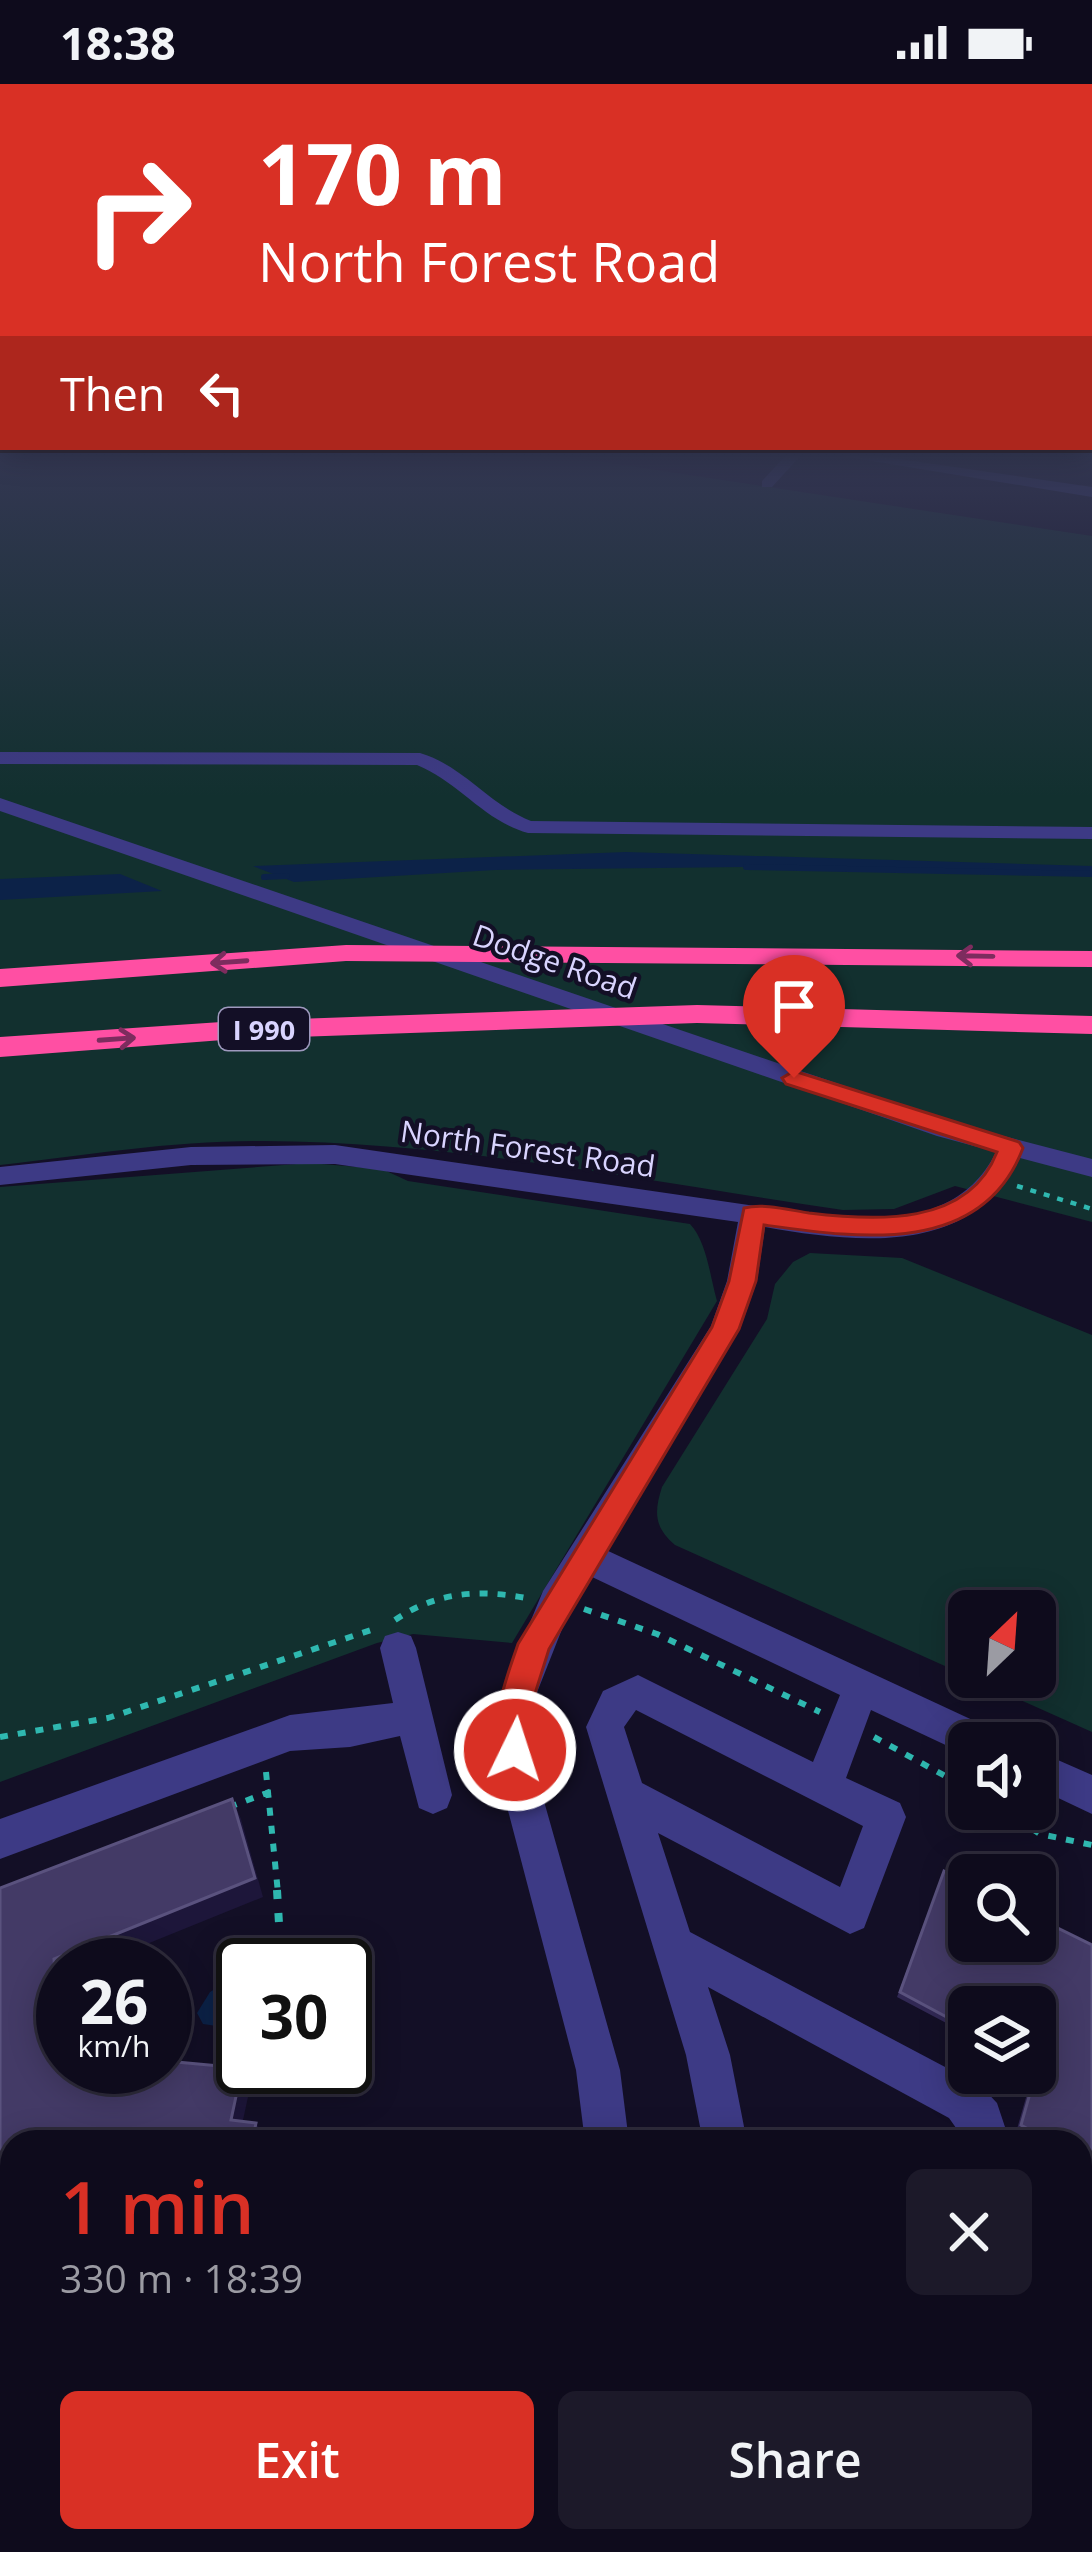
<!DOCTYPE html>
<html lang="en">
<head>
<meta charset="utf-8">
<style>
  :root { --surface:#0e0b1c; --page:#1c1929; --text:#f1f3f6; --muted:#9b9ba3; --line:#2e2b3b; --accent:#d93025 }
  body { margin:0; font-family:"Open Sans",sans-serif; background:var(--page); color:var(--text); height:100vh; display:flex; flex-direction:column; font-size:45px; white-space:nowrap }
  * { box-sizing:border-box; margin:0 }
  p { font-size:39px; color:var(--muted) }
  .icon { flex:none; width:66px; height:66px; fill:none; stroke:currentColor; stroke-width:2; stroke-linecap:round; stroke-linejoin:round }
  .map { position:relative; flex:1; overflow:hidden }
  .panel { position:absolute; left:0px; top:2046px; width:1092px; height:423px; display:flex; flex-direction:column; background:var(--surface); border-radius:36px 36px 0 0; box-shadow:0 6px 30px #0003,0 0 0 3px var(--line) }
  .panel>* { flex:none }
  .banner { position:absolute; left:0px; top:0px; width:1092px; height:366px; box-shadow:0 6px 30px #0003,0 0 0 3px var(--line); background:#d93025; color:#fff; overflow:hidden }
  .needle { width:78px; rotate:25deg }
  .tools { position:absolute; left:948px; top:1506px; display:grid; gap:24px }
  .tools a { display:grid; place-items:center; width:108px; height:108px; border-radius:18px; background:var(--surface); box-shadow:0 6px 30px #0003,0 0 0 3px var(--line); font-size:60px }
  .speed { position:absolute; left:36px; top:1854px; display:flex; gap:24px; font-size:60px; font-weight:700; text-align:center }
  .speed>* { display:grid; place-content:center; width:156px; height:156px; border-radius:50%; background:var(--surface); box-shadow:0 6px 30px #0003,0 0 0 3px var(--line); line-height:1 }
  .speed small { font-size:30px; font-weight:400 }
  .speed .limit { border:6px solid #111; border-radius:18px; background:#fff; color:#111 }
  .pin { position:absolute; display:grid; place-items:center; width:102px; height:102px; color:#fff; margin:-123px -51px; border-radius:50% 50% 50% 0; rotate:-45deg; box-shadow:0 0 12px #0007 }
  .pin .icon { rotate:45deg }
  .me { position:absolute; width:132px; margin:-66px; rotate:4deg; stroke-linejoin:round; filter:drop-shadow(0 0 9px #0008) }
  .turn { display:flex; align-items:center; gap:42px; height:252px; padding:0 60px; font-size:54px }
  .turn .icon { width:156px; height:156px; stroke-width:2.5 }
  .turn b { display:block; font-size:84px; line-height:102px }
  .then { display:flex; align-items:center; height:114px; padding:0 60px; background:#0003; gap:24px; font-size:45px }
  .round { display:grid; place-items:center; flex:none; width:126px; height:126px; border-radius:18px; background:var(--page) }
  .headline { display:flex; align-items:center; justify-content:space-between; height:204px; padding:0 60px }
  h1 { font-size:72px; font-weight:600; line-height:90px; color:var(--accent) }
  .button { display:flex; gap:24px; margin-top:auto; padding:24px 60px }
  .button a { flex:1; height:138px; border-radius:18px; background:var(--accent); color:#fff; font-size:48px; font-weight:600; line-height:138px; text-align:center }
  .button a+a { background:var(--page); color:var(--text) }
  .status { display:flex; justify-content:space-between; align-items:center; height:84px; padding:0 60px; background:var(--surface); direction:ltr }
  .status svg { height:33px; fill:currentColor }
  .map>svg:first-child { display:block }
</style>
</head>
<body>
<div class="status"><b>18:38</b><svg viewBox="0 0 49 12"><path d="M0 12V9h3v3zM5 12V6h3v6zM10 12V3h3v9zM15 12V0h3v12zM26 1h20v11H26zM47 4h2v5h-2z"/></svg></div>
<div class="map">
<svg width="1092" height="2468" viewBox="0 0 1092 2468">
  <rect width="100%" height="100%" fill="#130f26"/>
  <path fill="#12302f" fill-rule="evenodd" d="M0 368H537L1092 452V1138L955 1102 894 1125 843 1126C651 1098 458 1058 263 1057 176 1056 87 1071 0 1081Z
    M310 1079 382 1085 408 1097 690 1140C707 1158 710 1193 717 1217L512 1559 413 1550 377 1559 0 1698V1103Z
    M810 1169 902 1174 1092 1251V1648L675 1461C654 1443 654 1428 662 1403L767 1235 775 1200 793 1178ZM969 1527H1035V1593H969Z"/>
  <path fill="#0c2248" d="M626 768 1092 782V790L743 783 495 786 294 798 253 782Z
    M120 790 162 807 0 816V795Z
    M243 1888V1946L203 1940 197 1929 210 1908Z"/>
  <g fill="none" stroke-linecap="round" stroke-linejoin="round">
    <path stroke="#0c2248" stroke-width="6" d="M746 783 1092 790
      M264 793 287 792"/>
    <path stroke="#2fb8b0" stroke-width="4.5" stroke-dasharray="6 8" stroke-linecap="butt" d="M1017 1102 1092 1125"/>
    <path stroke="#2fb8b0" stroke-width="6" stroke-dasharray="8 10" stroke-linecap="butt" d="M584 1525 657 1550 820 1628
      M395 1536C436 1508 478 1505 526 1514
      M0 1653 108 1634 374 1545
      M874 1653 969 1705
      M266 1688 278 1809
      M229 1723 272 1707
      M1002 1725 1040 1750 1092 1761"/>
    <path stroke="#2fb8b0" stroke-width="8" stroke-dasharray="9 14" stroke-linecap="butt" d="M277 1806 280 1856
      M222 2457V2468
      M365 2468 368 2457"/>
    <path fill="#3d3a85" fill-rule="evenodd" d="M789 368H804L772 403H762V397Z
      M817 368H851L1092 403V413Z
      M0 668 420 669C464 682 489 721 531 737L1092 743V755L528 749C484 737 459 698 417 681L0 680Z
      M0 714 953 1039 1092 1075V1093L1020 1074C971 1173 856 1159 765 1143L757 1197 740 1245 606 1466 994 1646 1000 1659H969V1672L871 1626 846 1694 900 1719 906 1733 864 1844 850 1850 658 1749 690 1848 981 2002 997 2019 1010 2058H966L949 2034 708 1903 730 1971 747 2058H703L686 1971 586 1643 603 1607 638 1591 813 1678 840 1611 590 1492 570 1525 534 1616 538 1696 620 1986 629 2058H585L576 1986 500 1696 498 1616 543 1507 711 1242 727 1197 738 1138 335 1080 191 1081 0 1101V1083L191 1063 335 1061 817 1131C884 1139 962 1138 996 1068L937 1052 0 727ZM636 1626 863 1742 840 1803 642 1699 624 1643Z
      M398 1548 411 1552 416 1564 452 1711 447 1724 433 1730 419 1724 400 1652 350 1663 290 1667 0 1775V1735L290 1631 393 1619 380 1564 385 1552Z
      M1035 1666 1092 1691V1730L1035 1703Z
      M1080 2352 1092 2354V2404L1080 2402Z
      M413 2457H465L464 2468H412Z
      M533 2457H585L584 2468H532Z
      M666 2457H718V2468H666Z"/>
    <path fill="#ff4fa3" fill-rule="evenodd" d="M346 861 1092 867V883L346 877 0 903V885Z
      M697 921 1092 932V950L697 939 236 955 0 973V953L236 937Z"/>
  </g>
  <path fill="#312854" d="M944 1787 1092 1861V2272L1080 2265V2058H1041L1017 2045 1033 1989H1035V1923H969V1951L897 1913Z"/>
  <path fill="#1d163a" d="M232 1715 241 1735 263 1813 95 1881H63V1971L59 1968 54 1875Z
    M242 1984 251 1999 240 2050 231 2036Z
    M256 2039 265 2053 264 2058H252Z
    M90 2457H106V2468H90Z"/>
  <path fill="#433a66" stroke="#5a527e" stroke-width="3" d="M232 1715 255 1794 54 1875 59 1968H63V1983H165V1977L242 1984 231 2036 256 2039 252 2058H12V2457H90V2468H0V1804Z
    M944 1787 969 1800V1857H1035V1833L1092 1861V2268L1080 2261V2082L1082 2075 1080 2074V2058H1051L1021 2041 1038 1981 1035 1979V1923H969V1945L900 1908Z"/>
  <defs><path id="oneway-shaft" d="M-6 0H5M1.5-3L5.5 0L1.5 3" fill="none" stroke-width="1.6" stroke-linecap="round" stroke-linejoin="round" transform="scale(3)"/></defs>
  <g stroke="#7d2c5e">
    <use href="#oneway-shaft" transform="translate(975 872) rotate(-179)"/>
    <use href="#oneway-shaft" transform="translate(229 878) rotate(176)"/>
    <use href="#oneway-shaft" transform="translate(117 955) rotate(-4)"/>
  </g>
  <linearGradient id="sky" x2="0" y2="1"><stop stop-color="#0a0815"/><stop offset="0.52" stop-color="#333752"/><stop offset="1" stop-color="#333752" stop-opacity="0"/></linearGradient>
  <rect width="1092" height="713" fill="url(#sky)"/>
  <path fill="#d93025" stroke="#8d1f18" stroke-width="3" d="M794 987 1019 1058 1023 1064C982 1173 858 1154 764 1141L756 1197 739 1245 549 1565 533 1616 527 1677 515 1682 503 1677C487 1641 506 1596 518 1560L712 1243 729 1197 744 1124C764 1119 789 1126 809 1129 875 1137 968 1143 997 1068L786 1000 782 994Z"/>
  <g text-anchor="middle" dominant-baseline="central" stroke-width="9" stroke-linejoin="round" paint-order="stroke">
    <rect fill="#130f26" stroke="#9e99be" stroke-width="3" x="219" y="924" width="90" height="42" rx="9"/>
    <g font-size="27" font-weight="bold" fill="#d9d4ff">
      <text x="264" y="945">I 990</text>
    </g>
    <g font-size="30" fill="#d9d4ff" stroke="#130f26">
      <text transform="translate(555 877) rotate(19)">Dodge Road</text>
      <text transform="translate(528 1064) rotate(8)">North Forest Road</text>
    </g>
  </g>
</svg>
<div class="tools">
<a><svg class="needle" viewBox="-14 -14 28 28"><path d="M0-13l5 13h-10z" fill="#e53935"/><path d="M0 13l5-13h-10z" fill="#9b9ba3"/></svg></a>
<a><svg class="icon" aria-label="sound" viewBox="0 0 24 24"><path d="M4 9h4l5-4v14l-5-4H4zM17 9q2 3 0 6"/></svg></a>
<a><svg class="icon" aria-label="search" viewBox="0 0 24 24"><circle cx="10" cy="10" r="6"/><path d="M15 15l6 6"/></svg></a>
<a><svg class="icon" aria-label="layers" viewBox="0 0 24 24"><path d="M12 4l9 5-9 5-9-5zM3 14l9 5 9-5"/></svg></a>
</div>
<div class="speed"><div>26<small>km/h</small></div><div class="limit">30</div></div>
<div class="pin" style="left:794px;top:994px;background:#d93025"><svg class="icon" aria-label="arrive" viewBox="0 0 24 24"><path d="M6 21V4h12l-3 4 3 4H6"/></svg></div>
<svg class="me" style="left:515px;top:1666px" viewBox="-20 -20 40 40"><circle r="17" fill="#d93025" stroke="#fff" stroke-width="3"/><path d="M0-11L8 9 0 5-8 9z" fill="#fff"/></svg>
<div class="banner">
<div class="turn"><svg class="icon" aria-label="right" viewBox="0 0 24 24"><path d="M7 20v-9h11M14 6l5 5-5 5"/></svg><div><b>170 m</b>North Forest Road</div></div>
<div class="then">Then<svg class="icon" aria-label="left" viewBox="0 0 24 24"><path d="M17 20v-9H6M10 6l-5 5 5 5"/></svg></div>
</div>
<section class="panel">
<div class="headline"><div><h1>1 min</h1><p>330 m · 18:39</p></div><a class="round"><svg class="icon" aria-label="close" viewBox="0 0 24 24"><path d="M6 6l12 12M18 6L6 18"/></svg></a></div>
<div class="button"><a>Exit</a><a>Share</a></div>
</section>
</div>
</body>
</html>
